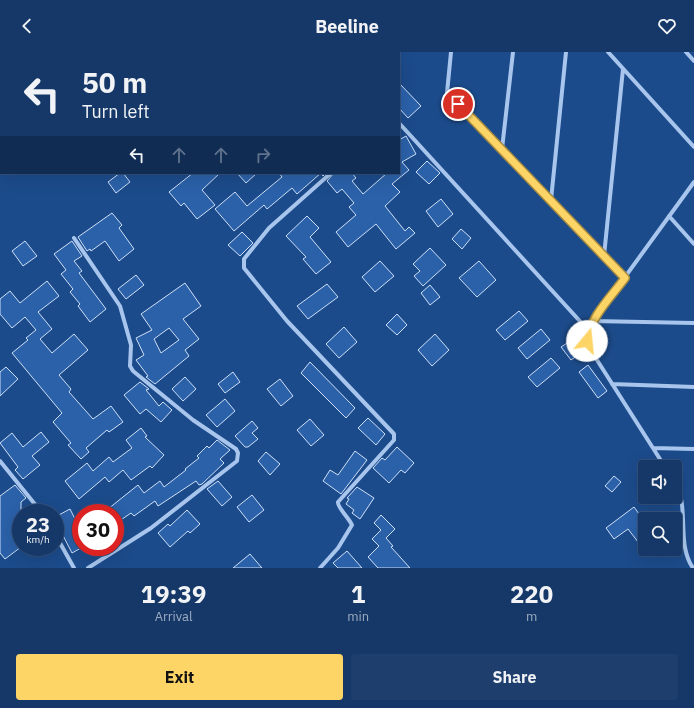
<!DOCTYPE html>
<html lang="en">
<head>
<meta charset="utf-8">
<style>
  :root { --surface:#153868; --page:#1e3f6e; --text:#f1f3f6; --muted:#9dacc0; --line:#34527c; --accent:#fdd466 }
  body { margin:0; font-family:"IBM Plex Sans",sans-serif; background:var(--page); color:var(--text); height:100vh; display:flex; flex-direction:column; font-size:15px; white-space:nowrap }
  * { box-sizing:border-box; margin:0 }
  p { font-size:13px; color:var(--muted) }
  .icon { flex:none; width:22px; height:22px; fill:none; stroke:currentColor; stroke-width:2; stroke-linecap:round; stroke-linejoin:round }
  .map { position:relative; height:516px; overflow:hidden }
  .panel { display:flex; flex-direction:column; background:var(--surface); flex:1 }
  .panel>* { flex:none }
  .top-card { position:absolute; left:0px; top:0px; width:400px; height:122px; box-shadow:0 4px 16px #0002,0 0 0 1px var(--line); background:#153868; color:var(--text); overflow:hidden }
  .buttons { position:absolute; left:638px; top:408px; display:grid; gap:8px }
  .buttons a { display:grid; place-items:center; width:44px; height:44px; border-radius:4px; background:var(--surface); box-shadow:0 4px 16px #0002,0 0 0 1px var(--line); font-size:20px }
  .speed { position:absolute; left:12px; top:452px; display:flex; gap:8px; font-size:20px; font-weight:700; text-align:center }
  .speed>* { display:grid; place-content:center; width:52px; height:52px; border-radius:50%; background:var(--surface); box-shadow:0 4px 16px #0002,0 0 0 1px var(--line); line-height:1 }
  .speed small { font-size:10px; font-weight:400 }
  .speed .limit { border:6px solid #d22; background:#fff; color:#111 }
  .pin { position:absolute; display:grid; place-items:center; width:34px; height:34px; color:#fff; margin:-17px; border:2px solid #fff; border-radius:50%; box-shadow:0 1px 4px #0007 }
  .me { position:absolute; width:44px; margin:-22px; rotate:17deg; stroke-linejoin:round; filter:drop-shadow(0 0 3px #0008) }
  .turn { display:flex; align-items:center; gap:14px; height:84px; padding:0 16px; font-size:18px }
  .turn .icon { width:52px; height:52px; stroke-width:2.5 }
  .turn b { display:block; font-size:28px; line-height:34px }
  .lanes { display:flex; align-items:center; height:38px; padding:0 16px; background:#0003; justify-content:center; gap:20px; direction:ltr }
  .lanes .off { opacity:.35 }
  .eta { display:flex; justify-content:space-evenly; align-items:center; height:68px; text-align:center }
  .eta b { font-size:24px; font-weight:700; line-height:28px }
  .primary-button { display:flex; gap:8px; margin-top:auto; padding:8px 16px }
  .primary-button a { flex:1; height:46px; border-radius:4px; background:var(--accent); color:#111; font-size:16px; font-weight:700; line-height:46px; text-align:center }
  .primary-button a+a { background:var(--page); color:var(--text) }
  header { display:flex; justify-content:space-between; align-items:center; height:52px; padding:0 16px; background:var(--surface); font-size:18px; font-weight:700 }
  .map>svg:first-child { display:block }
</style>
</head>
<body>
<header><svg class="icon" aria-label="back" viewBox="0 0 24 24"><path d="M15 5l-7 7 7 7"/></svg>Beeline<svg class="icon" aria-label="heart" viewBox="0 0 24 24"><path d="M12 20l-8-8c-3-5 5-10 8-4 3-6 11-1 8 4z"/></svg></header>
<div class="map">
<svg width="694" height="516" viewBox="0 0 694 516">
  <rect width="100%" height="100%" fill="#1c4b8b"/>
  <path fill="#2b61a9" stroke="#cee0f9" fill-rule="evenodd" d="M399 31 421 54 408 66 399 56Z
    M406 84 416 102 402 110 409 118 392 132 400 140 385 154 405 179 409 175 415 181 396 197 376 172 348 195 336 180 356 163 349 155 354 151 342 137 337 141 327 129 334 121H352L356 126 352 129 363 142 387 121H399V88Z
    M427 109 440 121 429 132 416 120Z
    M120 121H123L130 130 116 141 108 130Z
    M193 121H220L202 138 215 153 197 167 184 151 181 154 169 140Z
    M237 121H257L246 131Z
    M279 121H326L323 124 321 121 297 142 292 136 267 157 264 153 234 179 215 157 235 140 247 154 282 125Z
    M441 147 453 162 438 175 426 159Z
    M112 161 122 173 119 176 134 197 119 209 105 189 91 199 90 197 87 199 78 185Z
    M307 164 319 176 310 185 331 210 316 222 303 207 306 205 286 184Z
    M461 177 471 186 462 197 452 187Z
    M242 180 253 191 240 204 228 193Z
    M25 189 37 204 23 214 12 199Z
    M72 189 82 204 74 209 82 219 79 221 106 257 90 270 78 254 80 252 70 240 73 237 61 222 66 218 54 202Z
    M430 196 446 213 423 234 414 224 420 219 413 212Z
    M380 209 394 224 375 240 362 225Z
    M479 209 496 228 477 245 459 226Z
    M136 223 144 233 126 247 118 237Z
    M47 229 59 244 38 260 52 277 40 287 52 301 74 282 88 298 59 323 71 337 69 340 93 367 111 354 123 370 109 380 107 378 86 396 89 400 81 407 68 393 71 391 53 370 62 361 12 301 28 288 26 286 36 278 25 265 12 276 0 262V247L10 239 20 251Z
    M185 231 201 254 183 267 199 287 185 298 189 304 155 332 146 325 148 324 136 308 144 303 136 286 152 278 141 262ZM169 276 179 288 161 301 154 287Z
    M327 232 338 245 308 267 297 254Z
    M430 233 440 245 430 253 421 241Z
    M519 259 528 269 505 288 496 278Z
    M397 262 407 273 397 283 386 273Z
    M344 275 357 290 339 306 326 292Z
    M541 277 550 288 527 307 518 296Z
    M435 282 449 298 432 314 418 298Z
    M575 286 584 299 571 308 561 295Z
    M551 306 560 316 537 335 528 325Z
    M310 310 355 356 346 366 301 321Z
    M588 313 607 339 598 346 579 320Z
    M6 315 18 327 0 344V320Z
    M233 320 240 330 225 341 218 332Z
    M185 325 196 337 183 349 172 337Z
    M280 327 293 344 281 354 267 337Z
    M140 330 149 337 146 338 159 354 163 350 172 358 161 370 146 357 140 362 124 343Z
    M225 347 235 359 217 375 206 363Z
    M368 366 385 382 376 393 358 376Z
    M310 367 324 383 311 394 297 378Z
    M252 369 258 376 252 381 258 387 248 395H245L235 384Z
    M141 376 147 384 145 385 164 403 152 416 150 414 131 428 123 418 109 430 105 425 79 447 65 429 87 411 93 419 109 405 113 410 132 396 126 388Z
    M41 380 49 390 32 404 40 413 23 427 15 418 18 415 0 391 12 381 23 395Z
    M217 388 230 398 220 407 224 411 202 432 199 433 196 429 158 454 155 449 134 464 131 461 115 472V461H103L138 433 144 441 160 429 164 435 186 418 185 417 199 406 197 404 207 394 209 396Z
    M397 395 414 411 405 421 401 418 389 431 373 416 382 406 385 408Z
    M355 399 367 408 341 442 323 429 330 418 338 423Z
    M266 400 280 412 270 423 258 409Z
    M614 424 621 430 612 440 605 434Z
    M218 429 232 445 222 454 207 437Z
    M15 433 26 446 21 450V495L5 507 0 501V444Z
    M357 435 374 446 360 467 352 461 354 458 346 452 349 447 347 446Z
    M252 443 264 458 249 470 237 455Z
    M634 455 645 470V499L628 477 614 487 606 476Z
    M70 457 81 479V496L72 501 55 468V465Z
    M187 458 200 472 190 481 188 479 170 495 158 481 168 472 170 474Z
    M381 463 395 477 386 486 393 494 391 495 410 516H378L368 505 379 494 372 487 381 478 374 471Z
    M347 499 362 516H338L333 511Z
    M250 502 262 516H233Z"/>
  <g fill="none" stroke-linecap="round" stroke-linejoin="round">
    <path stroke="#a8c6ed" stroke-width="4" d="M274 0 275 1
      M334 0 335 1
      M451 0 447 41 625 225
      M608 0 694 95
      M686 0 694 9
      M238 1 240 0
      M399 71 588 278
      M502 97 513 0
      M551 148 566 0
      M669 164 694 192
      M74 186 120 254 131 293 130 314 133 319 193 368 236 397 238 401 237 409 151 476 88 516
      M604 204 623 17
      M593 269 694 271
      M612 332 694 335
      M653 396 694 397
      M0 409 42 461
      M665 415 590 297C586 286 588 279 593 269L694 130
      M675 430C690 456 676 492 693 516
      M55 482 74 516
      M320 516 338 496 352 473C349 466 337 455 338 450L394 388V382L287 269 244 216V207L269 176 331 121"/>
  </g>
  <g fill="none" stroke-linecap="round" stroke-linejoin="round">
    <defs>
      <path id="route" d="M458 52 625 226C611 245 590 265 587 289"/>
    </defs>
    <use href="#route" stroke="#a48a42" stroke-width="10"/>
    <use href="#route" stroke="#fdd466" stroke-width="7"/>
  </g>
</svg>
<div class="buttons">
<a><svg class="icon" aria-label="sound" viewBox="0 0 24 24"><path d="M4 9h4l5-4v14l-5-4H4zM17 9q2 3 0 6"/></svg></a>
<a><svg class="icon" aria-label="search" viewBox="0 0 24 24"><circle cx="10" cy="10" r="6"/><path d="M15 15l6 6"/></svg></a>
</div>
<div class="speed"><div>23<small>km/h</small></div><div class="limit">30</div></div>
<div class="pin" style="left:458px;top:52px;background:#d93025"><svg class="icon" aria-label="arrive" viewBox="0 0 24 24"><path d="M6 21V4h12l-3 4 3 4H6"/></svg></div>
<svg class="me" style="left:587px;top:289px" viewBox="-20 -20 40 40"><circle r="19" fill="#fff"/><path d="M0-13L10 11 0 6-10 11z" fill="#fdd466"/></svg>
<div class="top-card">
<div class="turn"><svg class="icon" aria-label="left" viewBox="0 0 24 24"><path d="M17 20v-9H6M10 6l-5 5 5 5"/></svg><div><b>50 m</b>Turn left</div></div>
<div class="lanes"><svg class="icon" aria-label="left" viewBox="0 0 24 24"><path d="M17 20v-9H6M10 6l-5 5 5 5"/></svg><svg class="icon off" aria-label="ahead" viewBox="0 0 24 24"><path d="M12 20V5M6 11l6-6 6 6"/></svg><svg class="icon off" aria-label="ahead" viewBox="0 0 24 24"><path d="M12 20V5M6 11l6-6 6 6"/></svg><svg class="icon off" aria-label="right" viewBox="0 0 24 24"><path d="M7 20v-9h11M14 6l5 5-5 5"/></svg></div>
</div>
</div>
<section class="panel">
<div class="eta">
<div><b>19:39</b><p>Arrival</p></div>
<div><b>1</b><p>min</p></div>
<div><b>220</b><p>m</p></div>
</div>
<div class="primary-button"><a>Exit</a><a>Share</a></div>
</section>
</body>
</html>
